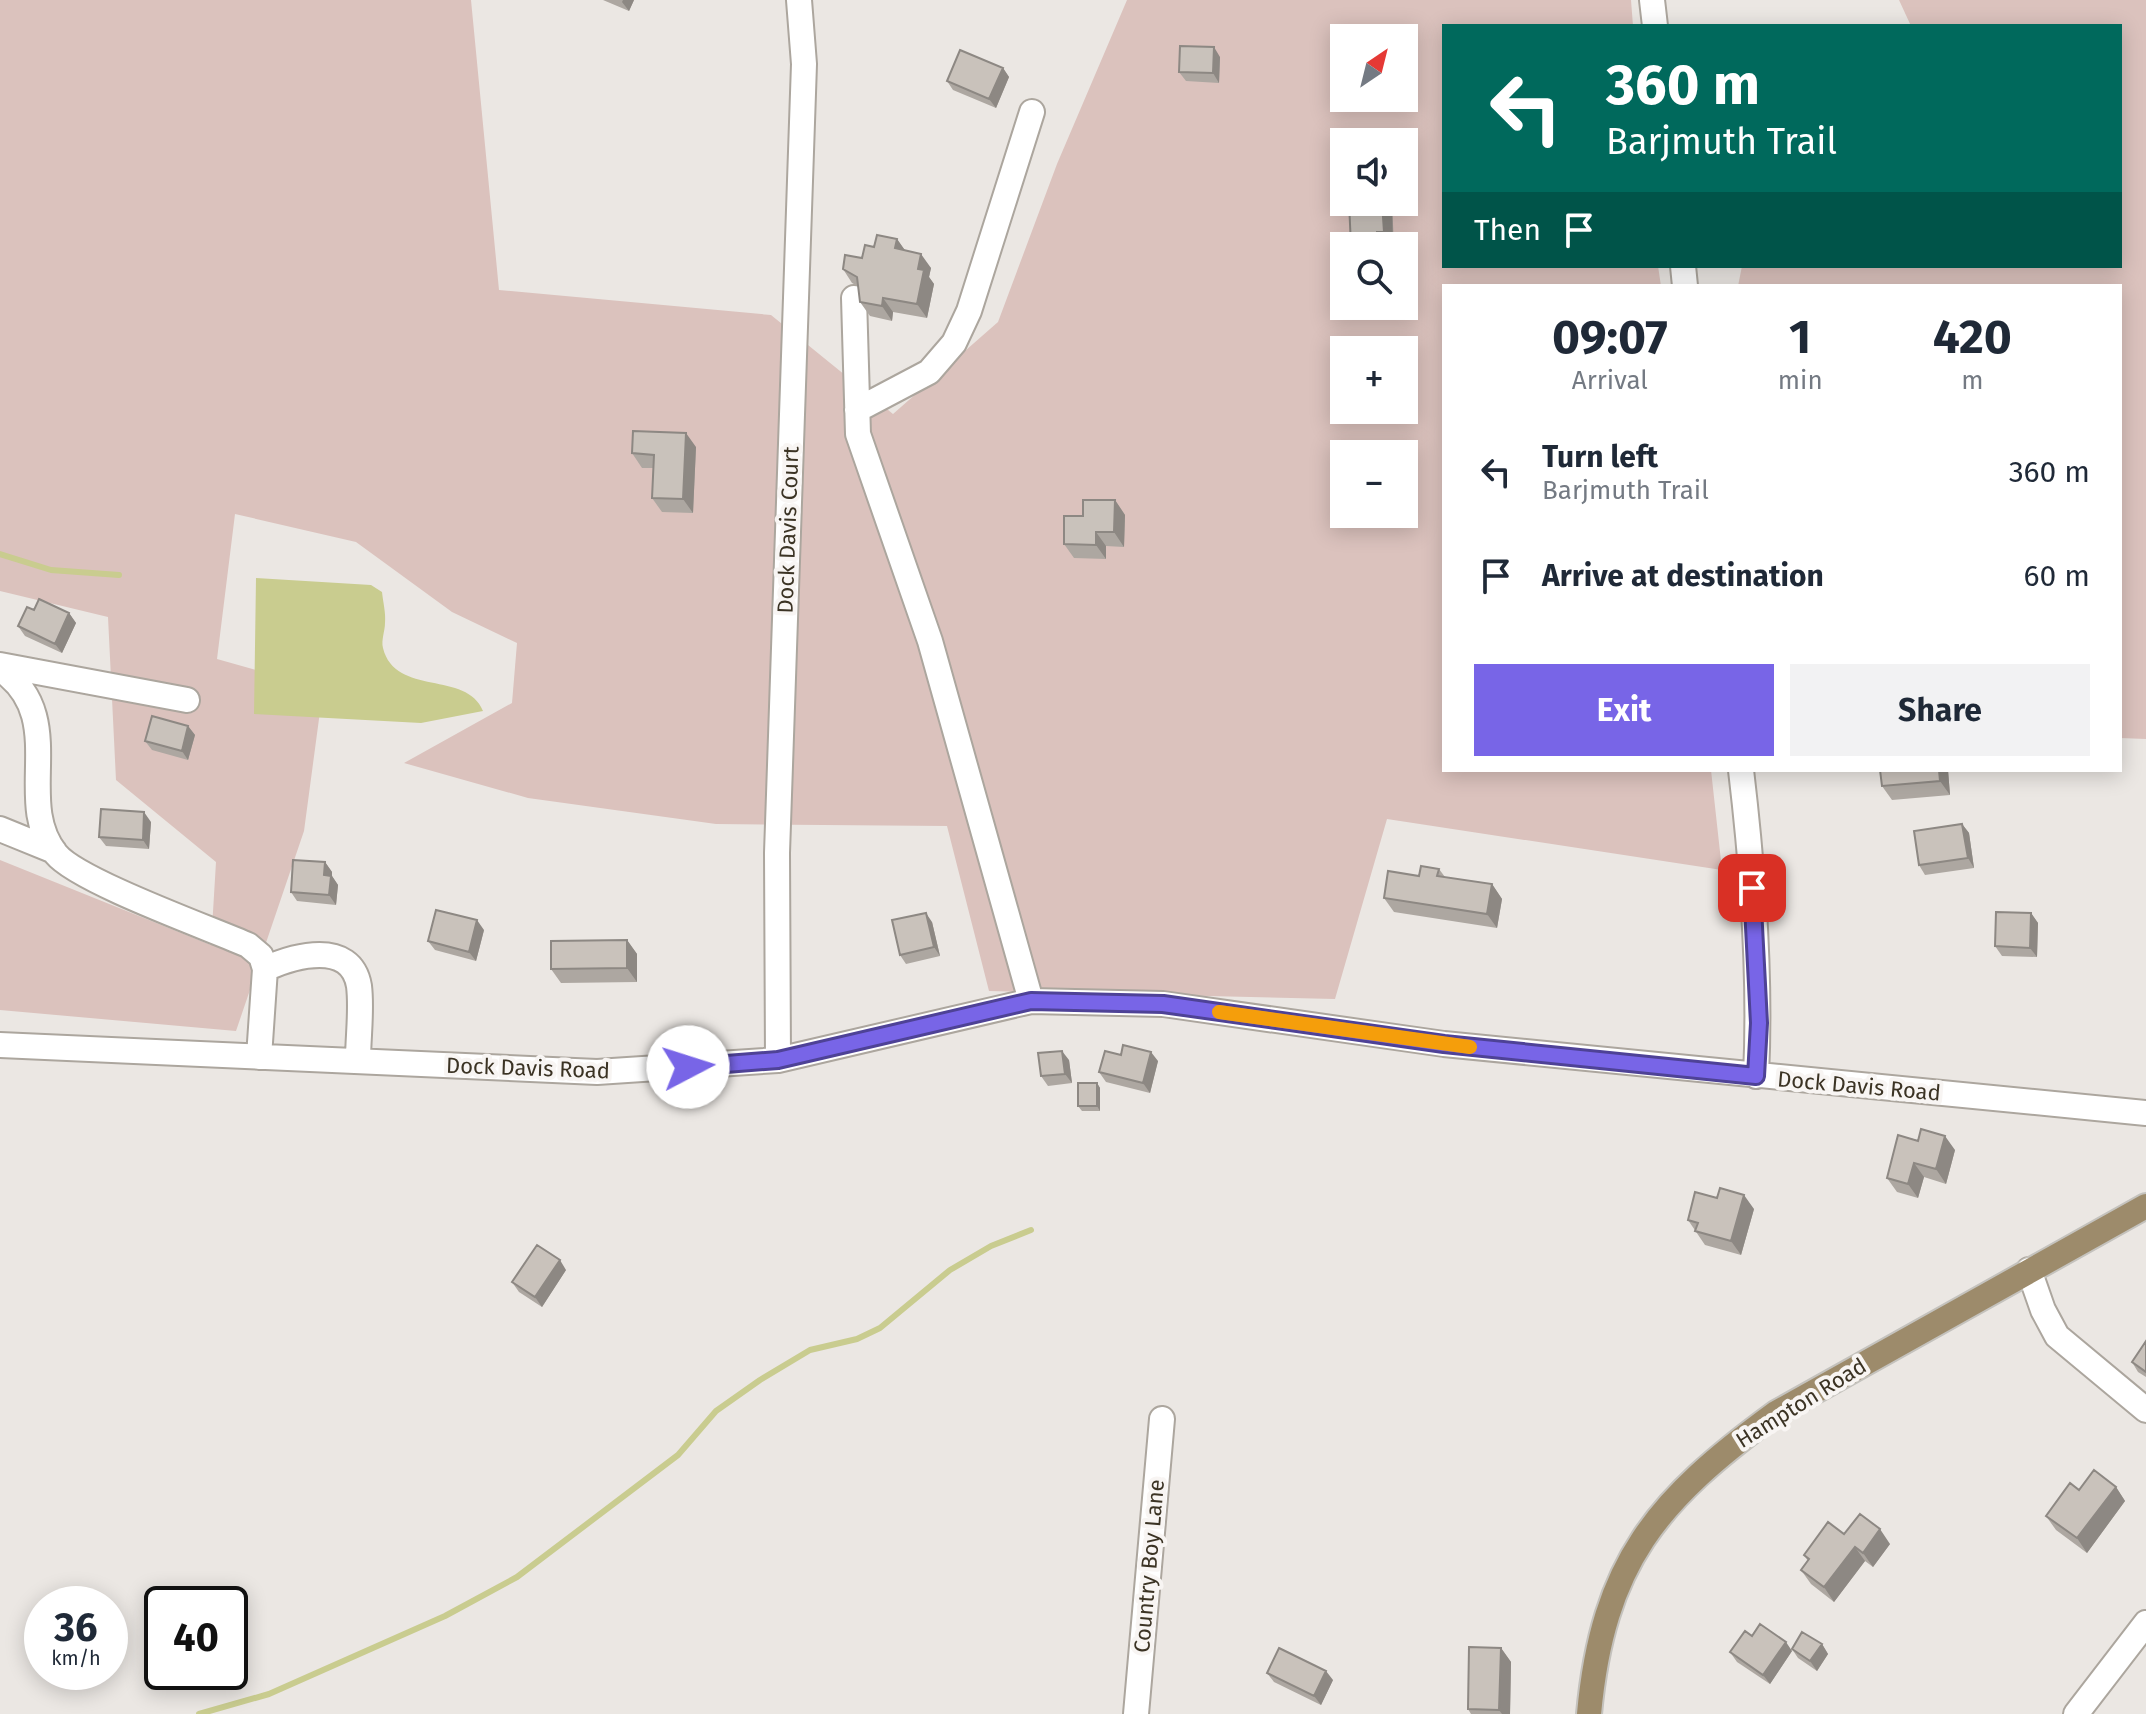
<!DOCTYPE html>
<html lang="en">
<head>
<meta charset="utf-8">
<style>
  :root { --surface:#fff; --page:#f2f2f3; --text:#1f2937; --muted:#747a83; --accent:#7865e7 }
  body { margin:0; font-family:"Fira Sans",sans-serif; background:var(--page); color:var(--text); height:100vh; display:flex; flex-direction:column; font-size:30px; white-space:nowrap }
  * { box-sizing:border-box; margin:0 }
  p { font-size:26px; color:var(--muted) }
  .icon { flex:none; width:44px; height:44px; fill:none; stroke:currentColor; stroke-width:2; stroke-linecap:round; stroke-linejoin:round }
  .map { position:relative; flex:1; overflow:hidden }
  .sheet { position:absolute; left:1442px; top:284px; width:680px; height:488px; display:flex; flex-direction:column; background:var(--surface); border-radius:0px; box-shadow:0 4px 20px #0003 }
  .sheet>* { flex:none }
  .banner { position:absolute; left:1442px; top:24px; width:680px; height:244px; border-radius:0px; box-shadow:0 4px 20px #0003; background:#00695c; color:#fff; overflow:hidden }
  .needle { width:52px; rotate:35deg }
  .fabs { position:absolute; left:1330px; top:24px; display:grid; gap:16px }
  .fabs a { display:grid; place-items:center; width:88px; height:88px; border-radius:0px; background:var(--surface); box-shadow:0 4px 20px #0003; font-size:40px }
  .speed { position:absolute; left:24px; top:1586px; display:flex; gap:16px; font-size:40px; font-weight:700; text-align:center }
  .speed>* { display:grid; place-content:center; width:104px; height:104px; border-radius:50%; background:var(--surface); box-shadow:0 4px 20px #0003; line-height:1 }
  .speed small { font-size:20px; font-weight:400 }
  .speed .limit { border:4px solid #111; border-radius:12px; background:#fff; color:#111 }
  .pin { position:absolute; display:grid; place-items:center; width:68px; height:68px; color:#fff; margin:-34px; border-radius:16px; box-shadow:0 4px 12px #0006 }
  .me { position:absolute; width:88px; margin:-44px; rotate:85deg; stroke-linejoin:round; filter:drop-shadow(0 0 6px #0008) }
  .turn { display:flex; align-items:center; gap:28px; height:168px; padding:0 32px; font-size:36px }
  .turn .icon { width:104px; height:104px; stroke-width:2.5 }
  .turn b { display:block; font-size:56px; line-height:68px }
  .then { display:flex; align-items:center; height:76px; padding:0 32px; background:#0003; gap:16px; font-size:30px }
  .eta { display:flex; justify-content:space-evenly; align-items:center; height:136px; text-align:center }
  .eta b { font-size:48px; font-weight:700; line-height:56px }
  .cta { display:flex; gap:16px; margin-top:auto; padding:16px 32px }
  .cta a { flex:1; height:92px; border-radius:0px; background:var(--accent); color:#fff; font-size:32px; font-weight:700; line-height:92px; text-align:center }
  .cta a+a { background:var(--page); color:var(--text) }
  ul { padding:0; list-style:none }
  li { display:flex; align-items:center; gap:24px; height:104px; padding:0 32px }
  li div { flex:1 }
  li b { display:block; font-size:30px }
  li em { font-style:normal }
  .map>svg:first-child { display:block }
</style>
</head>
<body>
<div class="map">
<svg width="2146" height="1714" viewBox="0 0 2146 1714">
  <rect width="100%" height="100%" fill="#ebe7e3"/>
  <path fill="#dbc2bd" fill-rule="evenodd" d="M0 0H471L499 290 771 315 893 414 998 322 1057 164 1127 0H1631L1633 26H1444V266H1658L1661 286H1444V770H1711L1722 870 1387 819 1335 999 989 991 947 826 716 824 528 798 404 763 512 703 517 643 452 612 356 542 235 514 217 659 323 689 304 831 236 1031 0 1010V860L211 945 216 862 116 780 108 617 0 591ZM1344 38H1404V98H1344ZM1344 142H1404V202H1344ZM1344 246H1404V306H1344ZM1344 350H1404V410H1344ZM1344 454H1404V514H1344Z
    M1899 0H2146V739L2120 738V286H1738L1742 266H2120V26H1911Z"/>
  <path fill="#c9cc8f" d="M256 578 371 585 382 592C383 602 386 613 385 623 385 631 381 640 383 648 395 697 467 670 483 711L421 723 254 714Z"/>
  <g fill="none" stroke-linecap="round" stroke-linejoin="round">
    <path stroke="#c9cc8f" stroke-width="6" d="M0 554 51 570 119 575
      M199 1714 269 1694 445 1616 517 1577 678 1455 716 1411 760 1380 810 1350 857 1339 880 1328 950 1270 991 1246 1031 1230"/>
    <defs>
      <path id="minor" d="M1652 0 1655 26
        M1683 266 1685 286
        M854 298 858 434 930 641 1031 1001
        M857 410 929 372 954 343 969 311 1032 112
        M0 665 187 700
        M0 669C71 717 12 800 56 854 78 881 209 928 248 945L261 956 265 969 259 1057
        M1741 770C1753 871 1761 975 1756 1076
        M0 829 54 851
        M265 969C293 956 351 939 359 986 362 1010 358 1037 358 1061
        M0 1045 597 1072 778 1060 1031 1001 1163 1004 1444 1044 2146 1113
        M778 1060 777 853 804 64 799 0
        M2029 1270 2043 1310 2057 1336 2146 1410
        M1136 1714 1162 1419
        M2076 1714 2146 1623"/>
      <path id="major" d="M1589 1714C1603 1562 1657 1500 1776 1413L2146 1206"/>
    </defs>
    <use href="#minor" stroke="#aca69e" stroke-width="28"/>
    <use href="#major" stroke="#c4c2bd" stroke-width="28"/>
    <use href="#minor" stroke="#fff" stroke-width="24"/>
    <use href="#major" stroke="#9d8b6b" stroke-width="24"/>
  </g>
  <path fill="#ada7a1" d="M603 0H634L629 11Z
    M1220 57 1219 83 1186 81 1179 72Z
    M1003 68 1009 77 996 108 953 90 947 81Z
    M1392 202 1394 246H1351Z
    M897 239 905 251 931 268 929 277 934 284 927 318 893 312 892 321 870 316 860 302 858 286 852 283 843 269 862 258 874 247Z
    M696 447 693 513 662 512 652 498 653 468H642L632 453Z
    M1115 500 1125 515 1124 547 1106 546V559L1074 558 1064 544 1083 516Z
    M69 613 76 623 62 653 25 636 18 626Z
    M188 726 195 735 188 760 152 750 145 741Z
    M1880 770H1948L1950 795 1892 800 1882 786Z
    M151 822 149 849 106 846 99 837Z
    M1962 824 1969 833 1974 868 1925 875 1919 865Z
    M325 862 332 872V876L338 885 336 905 297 901 291 892Z
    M1439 869 1445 877 1492 884 1502 899 1497 928 1394 912 1384 898 1419 876Z
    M2031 913 2038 923 2037 957 2002 956 1995 946Z
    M932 922 940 956 906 964 900 955Z
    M484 930 476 961 435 950 428 941Z
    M627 940 637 954V982L561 983 551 969Z
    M1121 1055 1158 1061 1150 1093 1106 1082 1099 1072Z
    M1069 1060 1072 1083 1048 1086 1041 1076Z
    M1097 1083 1100 1088V1111H1082L1078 1106Z
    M1898 1135 1955 1150 1946 1184 1924 1177 1918 1198 1897 1192 1887 1178Z
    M1717 1198 1754 1209 1741 1255 1705 1245 1688 1220Z
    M566 1270 542 1307 519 1292 512 1282Z
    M2146 1341V1377L2138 1372 2132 1362Z
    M2116 1487 2125 1501 2087 1553 2056 1530 2046 1516 2079 1490Z
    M1844 1534 1890 1544 1873 1567 1865 1561 1834 1602 1811 1584 1801 1570 1808 1561 1804 1555Z
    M1752 1636 1792 1651 1770 1684 1737 1662 1730 1652Z
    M1822 1644 1828 1654 1817 1671 1798 1658 1792 1649Z
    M1501 1648 1511 1662 1510 1714H1471L1468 1709Z
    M1267 1673 1333 1680 1321 1705 1274 1682Z"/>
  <path fill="#8d8883" d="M623 0H634L629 11 622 2Z
    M1214 47 1220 57 1219 83 1213 73Z
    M1003 68 1009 77 996 108 989 99Z
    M1382 202H1392L1393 246 1384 232Z
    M1377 232 1386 246H1377Z
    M897 239 907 253 895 248Z
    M921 254 931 268 929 277 934 284 927 318 917 304 918 269Z
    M883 298 893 312 892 321 882 306Z
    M686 433 696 447 693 513 683 499Z
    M1115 500 1125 515 1124 547 1114 532Z
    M1096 532 1106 546V559L1096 545Z
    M69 613 76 623 62 653 55 644Z
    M188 726 195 735 188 760 182 751Z
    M1939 770H1948L1950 795 1940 781Z
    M144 812 151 822 149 849 143 840Z
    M1962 824 1969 833 1974 868 1968 858Z
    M325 862 332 872V876L338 885 336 905 329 895 324 875Z
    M1492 884 1502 899 1497 928 1487 914Z
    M926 913 932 922 940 956 934 947Z
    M2031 913 2038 923 2037 957 2030 948Z
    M477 920 484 930 476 961 469 952Z
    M627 940 637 954V982L627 968Z
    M1062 1051 1069 1060 1072 1083 1065 1074Z
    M1151 1052 1158 1061 1150 1093 1143 1083Z
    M1097 1083 1100 1088V1111L1097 1106Z
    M1945 1136 1955 1150 1946 1184 1936 1169Z
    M1914 1163 1924 1177 1918 1198 1908 1184Z
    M1744 1195 1754 1209 1741 1255 1731 1241Z
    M560 1260 566 1270 542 1307 535 1297Z
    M2116 1487 2125 1501 2087 1553 2077 1538Z
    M1880 1529 1890 1544 1873 1567 1863 1553Z
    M1855 1547 1865 1561 1834 1602 1824 1587Z
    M1786 1642 1792 1651 1770 1684 1763 1675Z
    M1822 1644 1828 1654 1817 1671 1810 1661Z
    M1501 1648 1511 1662 1510 1714H1502L1499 1710Z
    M1326 1671 1333 1680 1321 1705 1314 1696Z"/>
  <path fill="#c9c2bb" stroke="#8d8883" stroke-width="2" d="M1180 46 1214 47 1213 73 1179 72Z
    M960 50 1003 68 989 99 947 81Z
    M1349 202H1382L1384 232H1377V246H1351Z
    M877 235 897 239 895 248 921 254 918 269 924 270 917 304 883 298 882 306 860 302 857 277 843 269 845 255 862 258 865 245 874 247Z
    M633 431 686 433 683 499 652 498 654 455 632 453Z
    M1083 500H1115L1114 532H1096V545L1064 544V516H1083Z
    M39 599 69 613 55 644 18 626 27 607 34 610Z
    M152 716 188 726 182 751 145 741Z
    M1880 770H1939L1940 781 1882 786Z
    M101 809 144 812 143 840 99 837Z
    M1962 824 1968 858 1919 865 1914 831Z
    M293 860 325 862 324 875 331 876 329 895 291 892Z
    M1421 866 1439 869 1437 876 1492 884 1487 914 1384 898 1388 871 1419 876Z
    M436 910 477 920 469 952 428 941Z
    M1996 912 2031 913 2030 948 1995 946Z
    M926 913 934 947 900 955 892 920Z
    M627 940V968L551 969V941Z
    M1123 1045 1151 1052 1143 1083 1099 1072 1105 1051 1121 1055Z
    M1062 1051 1065 1074 1041 1076 1038 1053Z
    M1078 1083H1097V1106H1078Z
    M1921 1129 1945 1136 1936 1169 1914 1163 1908 1184 1887 1178 1898 1135 1918 1141Z
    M1720 1188 1744 1195 1731 1241 1695 1231 1698 1223 1688 1220 1695 1192 1717 1198Z
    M537 1245 560 1260 535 1297 512 1282Z
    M2146 1341V1372L2132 1362Z
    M2094 1470 2116 1487 2077 1538 2046 1516 2070 1483 2079 1490Z
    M1860 1514 1880 1529 1863 1553 1855 1547 1824 1587 1801 1570 1809 1559 1804 1555 1828 1522 1844 1534Z
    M1760 1624 1786 1642 1763 1675 1730 1652 1745 1631 1752 1636Z
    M1802 1632 1822 1644 1810 1661 1792 1649Z
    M1469 1647 1501 1648 1499 1710 1468 1709Z
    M1279 1648 1326 1671 1314 1696 1267 1673Z"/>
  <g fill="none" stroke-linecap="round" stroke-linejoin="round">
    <defs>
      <path id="route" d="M688 1067 778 1060 1031 1001 1163 1004 1444 1044 1756 1076 1759 1023 1752 888"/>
    </defs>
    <use href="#route" stroke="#4e4296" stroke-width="20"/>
    <use href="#route" stroke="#7865e7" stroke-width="14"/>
    <path stroke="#f59e0b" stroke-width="14" d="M1219 1012 1470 1047"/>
  </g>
  <g text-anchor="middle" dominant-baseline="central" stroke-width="8" stroke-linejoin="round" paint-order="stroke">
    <g font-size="22" fill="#3b3324" stroke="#f8f5f3">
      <text transform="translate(788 530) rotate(-88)">Dock Davis Court</text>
      <text transform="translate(528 1068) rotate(2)">Dock Davis Road</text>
      <text transform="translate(1859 1086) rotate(5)">Dock Davis Road</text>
      <text transform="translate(1801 1403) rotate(-32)">Hampton Road</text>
      <text transform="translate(1149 1566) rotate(-85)">Country Boy Lane</text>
    </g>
  </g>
</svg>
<div class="fabs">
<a><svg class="needle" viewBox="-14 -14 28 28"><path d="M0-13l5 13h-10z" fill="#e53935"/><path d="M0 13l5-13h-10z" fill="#747a83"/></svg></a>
<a><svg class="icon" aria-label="sound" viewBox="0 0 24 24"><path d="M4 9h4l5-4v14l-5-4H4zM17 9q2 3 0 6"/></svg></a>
<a><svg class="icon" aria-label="search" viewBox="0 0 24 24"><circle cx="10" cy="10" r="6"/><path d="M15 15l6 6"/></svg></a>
<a>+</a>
<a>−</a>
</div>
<div class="speed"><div>36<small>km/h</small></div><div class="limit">40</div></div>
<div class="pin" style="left:1752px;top:888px;background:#d93025"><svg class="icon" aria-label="arrive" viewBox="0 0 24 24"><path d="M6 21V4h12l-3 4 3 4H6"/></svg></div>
<svg class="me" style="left:688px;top:1067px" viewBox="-20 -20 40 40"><circle r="19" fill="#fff"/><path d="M0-13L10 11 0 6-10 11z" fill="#7865e7"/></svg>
<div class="banner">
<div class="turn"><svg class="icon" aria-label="left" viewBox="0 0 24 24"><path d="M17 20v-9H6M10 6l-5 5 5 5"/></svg><div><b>360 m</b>Barjmuth Trail</div></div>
<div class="then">Then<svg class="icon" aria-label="arrive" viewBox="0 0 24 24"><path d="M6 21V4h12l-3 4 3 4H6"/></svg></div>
</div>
<section class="sheet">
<div class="eta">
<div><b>09:07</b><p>Arrival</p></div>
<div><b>1</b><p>min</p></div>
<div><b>420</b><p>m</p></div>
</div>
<ul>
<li><svg class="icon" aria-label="left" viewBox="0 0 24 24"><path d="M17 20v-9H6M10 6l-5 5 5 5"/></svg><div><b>Turn left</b><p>Barjmuth Trail</p></div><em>360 m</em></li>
<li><svg class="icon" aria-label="arrive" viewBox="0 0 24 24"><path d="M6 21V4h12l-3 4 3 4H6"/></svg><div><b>Arrive at destination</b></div><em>60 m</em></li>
</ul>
<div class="cta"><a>Exit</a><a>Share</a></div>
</section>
</div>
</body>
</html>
